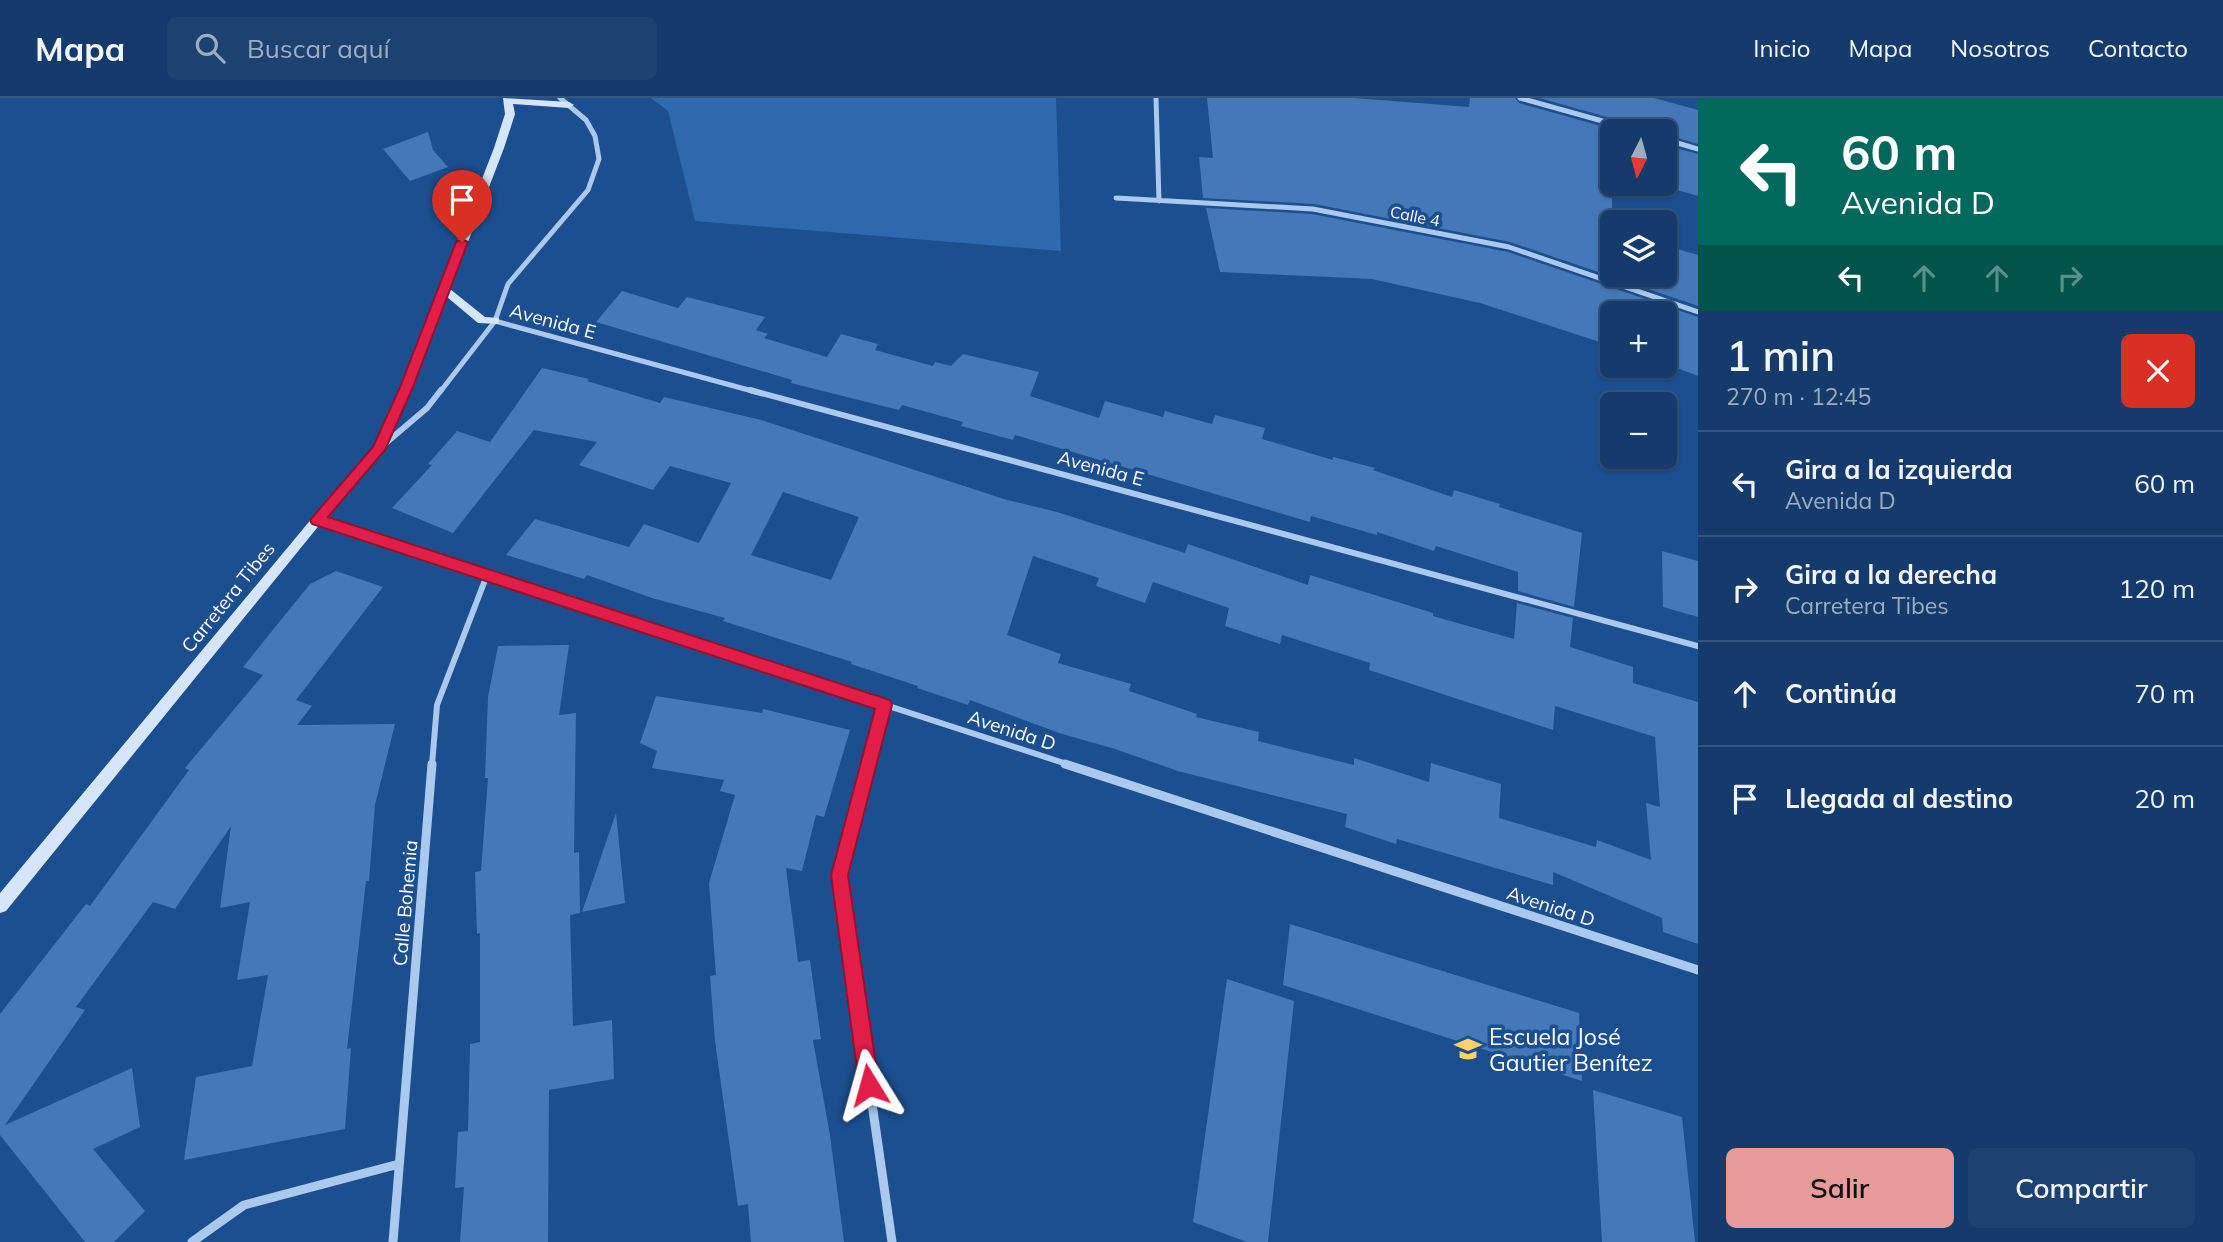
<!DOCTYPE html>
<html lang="es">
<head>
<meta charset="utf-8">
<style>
  :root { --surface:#143b6b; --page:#1d4271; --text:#f1f3f6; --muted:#9dadc1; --line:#33557e; --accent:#e69b98 }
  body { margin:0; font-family:Mulish,sans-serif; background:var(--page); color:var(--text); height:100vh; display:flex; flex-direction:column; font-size:26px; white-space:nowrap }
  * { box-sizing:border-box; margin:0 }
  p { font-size:23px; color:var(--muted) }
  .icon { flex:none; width:38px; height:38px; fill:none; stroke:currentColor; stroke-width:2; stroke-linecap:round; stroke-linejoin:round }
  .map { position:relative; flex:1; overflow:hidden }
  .details { display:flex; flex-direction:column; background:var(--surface); width:525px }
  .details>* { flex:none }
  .hud { background:#00695c; color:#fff; overflow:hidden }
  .needle { width:46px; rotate:186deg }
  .tools { position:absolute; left:1600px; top:21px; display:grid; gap:14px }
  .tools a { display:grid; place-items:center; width:77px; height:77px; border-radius:10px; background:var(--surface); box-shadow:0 2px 5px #0004,0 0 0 2px var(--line); font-size:35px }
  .pin { position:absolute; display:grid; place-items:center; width:60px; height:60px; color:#fff; margin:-72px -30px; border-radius:50% 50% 50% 0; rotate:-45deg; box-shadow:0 0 7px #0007 }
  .pin .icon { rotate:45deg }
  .me { position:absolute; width:77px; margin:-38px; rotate:352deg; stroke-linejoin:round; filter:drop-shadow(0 0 5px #0008) }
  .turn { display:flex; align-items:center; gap:24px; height:147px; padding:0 28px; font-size:32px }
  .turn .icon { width:91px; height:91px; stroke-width:2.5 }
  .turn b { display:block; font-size:49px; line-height:60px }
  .lanes { display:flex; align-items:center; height:66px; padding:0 28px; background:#0003; justify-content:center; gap:35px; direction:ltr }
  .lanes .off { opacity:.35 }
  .round { display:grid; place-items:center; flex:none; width:74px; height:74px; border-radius:10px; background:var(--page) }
  .overview { display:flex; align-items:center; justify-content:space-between; height:119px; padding:0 28px }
  h1 { font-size:42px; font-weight:600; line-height:52px }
  .cta { display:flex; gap:14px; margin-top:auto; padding:14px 28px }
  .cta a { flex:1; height:80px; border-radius:10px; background:var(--accent); color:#111; font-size:28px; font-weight:600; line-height:80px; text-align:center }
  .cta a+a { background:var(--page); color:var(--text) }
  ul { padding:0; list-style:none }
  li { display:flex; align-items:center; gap:21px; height:105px; padding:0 28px; border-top:2px solid var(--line) }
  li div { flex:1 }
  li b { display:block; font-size:26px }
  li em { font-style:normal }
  header { display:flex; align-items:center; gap:42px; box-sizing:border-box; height:98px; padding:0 35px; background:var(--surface); border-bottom:2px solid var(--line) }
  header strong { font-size:33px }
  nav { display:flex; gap:38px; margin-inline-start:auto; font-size:24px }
  .search { width:490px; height:63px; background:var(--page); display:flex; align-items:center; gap:18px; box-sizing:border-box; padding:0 24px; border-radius:10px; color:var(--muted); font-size:26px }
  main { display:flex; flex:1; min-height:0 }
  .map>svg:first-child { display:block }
</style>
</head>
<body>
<header>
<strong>Mapa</strong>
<div class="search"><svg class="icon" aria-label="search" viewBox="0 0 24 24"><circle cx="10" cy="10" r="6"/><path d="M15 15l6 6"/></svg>Buscar aquí</div>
<nav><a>Inicio</a><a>Mapa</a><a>Nosotros</a><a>Contacto</a></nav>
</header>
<main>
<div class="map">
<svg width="1698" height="1144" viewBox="0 0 1698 1144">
  <rect width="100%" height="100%" fill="#1b4f8f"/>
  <path fill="#2e69ad" d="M651 0H1056L1061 153 695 123 668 13Z"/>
  <path fill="#4478b7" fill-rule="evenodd" d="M1207 0H1354L1469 9 1470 0H1515L1519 5 1619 33H1612V177H1664V147L1698 157V208L1510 144 1314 106 1203 100 1199 59 1213 60Z
    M1539 0H1654L1698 12V46L1664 36V33H1643L1639 28Z
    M428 34 433 52 448 69 410 83 383 51Z
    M1664 47 1698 56V98L1656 86H1664Z
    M1206 110 1312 116 1508 154 1698 219V278L1664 265V215H1612V248L1480 205 1372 181 1220 174Z
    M622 193 678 210 687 199 765 219 756 232 768 236 764 240 827 259 841 236 878 246 875 252 933 268 935 264 951 268 963 256 1039 274 1030 298 1099 320 1105 303 1163 319 1165 313 1212 326 1215 317 1265 330 1262 341 1333 362V359L1375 370 1373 372 1452 399 1454 392 1500 406 1499 409 1582 435 1574 509 1518 493V474L1436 448 1434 453 1377 434V437L1311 418 1310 424 1015 337 1013 342 961 328 963 324 902 307 899 312 791 285 792 282 596 224Z
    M542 270 589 281 587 283 660 305 664 299 761 322 1004 401 1057 414 1185 455 1188 446 1308 487 1310 477 1433 515V518L1514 541 1517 505 1573 520 1570 549 1633 569V585L1698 604V846L1663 834 1662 820 1553 774V787L1397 741 1396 746 1345 729 1347 716 1178 673 1115 651 1059 635 970 602 968 607 917 590 918 588 851 566 852 564 723 523 725 520 652 500 587 477 584 481 506 457 535 421 629 449 644 426 699 445 731 385 670 368 653 392 579 367 597 344 534 332 453 435 392 410 432 367 428 366 457 333 490 344ZM783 394 859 419 831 482 751 457ZM1033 458 1099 480 1096 488 1145 505 1153 484 1229 510 1225 528 1280 546 1282 537 1370 565 1369 572 1553 632 1555 608 1655 639 1660 709 1646 705 1651 762 1597 742 1596 749 1499 720 1501 686 1431 665 1429 684 1354 660V667L1258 643 1259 634 1196 619 1197 616 1129 593 1131 586 1058 565 1061 556 1007 537Z
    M1662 453 1698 463V519L1663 509Z
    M336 473 383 489 296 602 312 608 297 627 395 626 375 707 369 783H366L347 951 351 950 345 1031 184 1062 196 979 252 968 268 877 237 882 250 804 220 810 231 728 175 811 153 804 76 909 85 912 5 1027 132 970 140 1029 93 1051 145 1113 114 1144H85L0 1037V916L86 806 90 808 189 672 185 670 263 577 243 569 310 486Z
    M569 547 559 617 576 615 574 755 579 754 580 815 570 817 573 928 612 922 614 981 549 992 548 1144H460L464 1089 455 1090 458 1034 468 1033 470 946 480 944V835L477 836 475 774 481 773 488 680H485L488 599 498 548Z
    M656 598 762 615 763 611 850 632 824 719 816 717 802 773 786 770 798 864 810 862 821 941 813 942 830 1037 844 1144H751L748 1106 738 1108 715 943 710 878 716 877 709 785 735 697 720 693 724 682 652 670 657 653 640 645Z
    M616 715 625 805 582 814Z
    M1290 826 1579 915 1582 983 1283 887Z
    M1227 881 1294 903 1268 1144H1247L1193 1124Z
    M1593 992 1682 1019 1695 1144H1602Z"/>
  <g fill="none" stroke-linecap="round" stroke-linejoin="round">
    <path stroke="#a9c9ee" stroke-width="5" d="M1156 0 1159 103
      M1520 0 1638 33
      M1664 41 1698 51
      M1116 100 1313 111 1509 149 1698 214
      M495 223 756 294
      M440 294 495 223 508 186 588 92 599 61 595 38 586 22 560 0"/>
    <path stroke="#a9c9ee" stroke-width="6" d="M750 292 1698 548
      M380 350 427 310 441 292
      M317 422 1070 667
      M432 667 437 607 487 477
      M868 667 884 607"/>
    <path stroke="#a9c9ee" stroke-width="9" d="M868 666 839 777 892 1144
      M1065 666 1698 872
      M192 1144 244 1107 399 1066
      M393 1144 432 666"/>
    <path fill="#d6e6fa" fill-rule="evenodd" d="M503 0 569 4 574 7 569 10 513 6 515 16 504 50 450 191 485 219 499 220V226L478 225 447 199 413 289 382 355 321 425 6 813 0 815V795L313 419 373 350 401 289 494 50 505 16Z"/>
  </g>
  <path fill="#e11d48" stroke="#92132f" stroke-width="2" d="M462 141 468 144 413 289 385 352 328 419 890 602 892 607 848 777 879 987 876 994 869 997 862 994 859 987 831 777 875 611 312 426 310 422 373 349 400 289 456 144Z"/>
  <defs>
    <symbol id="school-bare" viewBox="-9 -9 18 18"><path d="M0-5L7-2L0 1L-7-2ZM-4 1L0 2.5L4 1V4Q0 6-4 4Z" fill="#ffd166" stroke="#1b4f8f" stroke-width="2.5" paint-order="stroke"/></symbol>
  </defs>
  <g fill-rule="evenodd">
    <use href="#school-bare" x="1449" y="932" width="38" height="38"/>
  </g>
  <g text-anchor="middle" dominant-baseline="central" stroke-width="7" stroke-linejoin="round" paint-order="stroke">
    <g font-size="16" fill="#fff" stroke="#1b4f8f">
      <text transform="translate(1415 118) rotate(11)">Calle 4</text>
    </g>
    <g font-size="19" fill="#fff" stroke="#1b4f8f">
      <text transform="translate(553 223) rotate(15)">Avenida E</text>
      <text transform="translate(1101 370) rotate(15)">Avenida E</text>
      <text transform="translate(228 499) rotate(-51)">Carretera Tibes</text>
      <text transform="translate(1012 632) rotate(18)">Avenida D</text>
      <text transform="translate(405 805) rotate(-85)">Calle Bohemia</text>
      <text transform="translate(1551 808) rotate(18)">Avenida D</text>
    </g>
    <g font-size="23" fill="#fff" stroke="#1b4f8f" text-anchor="start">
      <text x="1489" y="938">Escuela José<tspan x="1489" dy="26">Gautier Benítez</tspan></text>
    </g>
  </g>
</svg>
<div class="tools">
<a><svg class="needle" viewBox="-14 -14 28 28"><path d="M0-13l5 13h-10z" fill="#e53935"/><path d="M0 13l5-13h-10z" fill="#9dadc1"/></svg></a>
<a><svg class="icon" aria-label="layers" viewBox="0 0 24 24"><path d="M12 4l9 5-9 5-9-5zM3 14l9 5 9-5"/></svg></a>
<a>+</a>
<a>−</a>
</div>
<div class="pin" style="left:462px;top:144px;background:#d93025"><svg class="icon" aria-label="arrive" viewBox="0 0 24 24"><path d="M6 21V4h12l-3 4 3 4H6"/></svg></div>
<svg class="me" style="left:869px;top:987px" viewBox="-20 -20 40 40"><path d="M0-17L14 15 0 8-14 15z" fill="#e11d48" stroke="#fff" stroke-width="4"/></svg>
</div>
<section class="details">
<div class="hud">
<div class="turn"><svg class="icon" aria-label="left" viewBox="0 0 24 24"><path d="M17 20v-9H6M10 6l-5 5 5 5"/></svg><div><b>60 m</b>Avenida D</div></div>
<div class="lanes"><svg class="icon" aria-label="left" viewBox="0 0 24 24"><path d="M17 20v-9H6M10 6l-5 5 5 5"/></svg><svg class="icon off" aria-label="ahead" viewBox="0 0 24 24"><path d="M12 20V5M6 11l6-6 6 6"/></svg><svg class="icon off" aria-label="ahead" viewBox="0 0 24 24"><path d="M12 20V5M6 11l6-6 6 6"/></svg><svg class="icon off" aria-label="right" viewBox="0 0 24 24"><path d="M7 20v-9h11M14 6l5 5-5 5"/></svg></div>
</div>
<div class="overview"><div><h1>1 min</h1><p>270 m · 12:45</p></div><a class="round" style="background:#d93025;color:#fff"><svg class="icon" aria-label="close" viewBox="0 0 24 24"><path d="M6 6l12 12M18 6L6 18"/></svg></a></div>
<ul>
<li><svg class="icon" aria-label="left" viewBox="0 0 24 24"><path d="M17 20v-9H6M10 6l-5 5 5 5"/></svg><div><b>Gira a la izquierda</b><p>Avenida D</p></div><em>60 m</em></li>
<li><svg class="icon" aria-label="right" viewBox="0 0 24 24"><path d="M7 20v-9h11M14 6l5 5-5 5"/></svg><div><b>Gira a la derecha</b><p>Carretera Tibes</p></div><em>120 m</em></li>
<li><svg class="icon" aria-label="ahead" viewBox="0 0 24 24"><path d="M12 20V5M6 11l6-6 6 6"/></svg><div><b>Continúa</b></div><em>70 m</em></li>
<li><svg class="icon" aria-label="arrive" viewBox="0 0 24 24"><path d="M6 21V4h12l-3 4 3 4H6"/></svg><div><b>Llegada al destino</b></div><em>20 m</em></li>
</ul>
<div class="cta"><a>Salir</a><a>Compartir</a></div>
</section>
</main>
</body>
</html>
